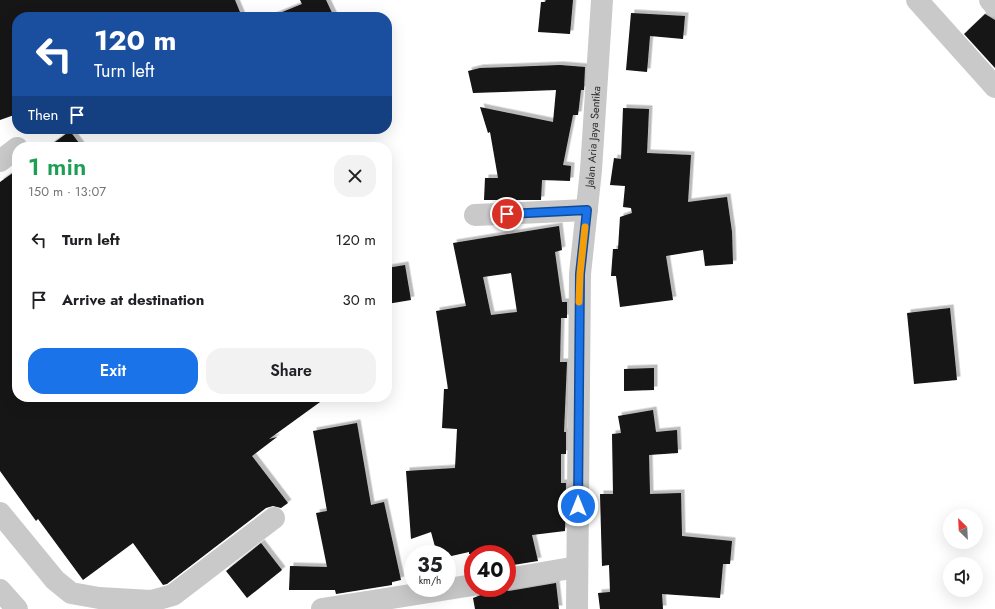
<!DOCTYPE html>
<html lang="en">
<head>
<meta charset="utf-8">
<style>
  :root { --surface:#fff; --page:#f2f2f2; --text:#202124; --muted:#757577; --accent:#1a73e8 }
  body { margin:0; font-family:Jost,sans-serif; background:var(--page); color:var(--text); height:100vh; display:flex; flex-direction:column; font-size:15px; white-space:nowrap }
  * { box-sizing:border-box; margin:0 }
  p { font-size:13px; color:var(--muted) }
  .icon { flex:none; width:22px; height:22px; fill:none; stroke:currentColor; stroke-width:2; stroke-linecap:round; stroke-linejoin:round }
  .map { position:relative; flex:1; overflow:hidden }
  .details { position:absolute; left:12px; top:142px; width:380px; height:260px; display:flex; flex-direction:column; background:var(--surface); border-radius:16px; box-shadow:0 4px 16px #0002 }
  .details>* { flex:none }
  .banner { position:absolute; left:12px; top:12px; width:380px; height:122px; border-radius:16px; box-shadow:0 4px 16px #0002; background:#1a4fa0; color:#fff; overflow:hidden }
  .needle { width:26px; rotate:336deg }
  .buttons { position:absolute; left:943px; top:509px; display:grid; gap:8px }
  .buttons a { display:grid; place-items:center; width:40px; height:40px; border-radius:50%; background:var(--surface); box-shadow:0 4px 16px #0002; font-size:20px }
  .speed { position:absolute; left:404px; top:545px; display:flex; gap:8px; font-size:20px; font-weight:700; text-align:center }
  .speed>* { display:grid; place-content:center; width:52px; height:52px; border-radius:50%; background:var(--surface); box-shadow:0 4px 16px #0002; line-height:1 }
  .speed small { font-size:10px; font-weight:400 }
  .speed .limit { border:6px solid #d22; background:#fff; color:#111 }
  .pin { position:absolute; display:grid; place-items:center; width:34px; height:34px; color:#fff; margin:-17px; border:2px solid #fff; border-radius:50%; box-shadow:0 1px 4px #0007 }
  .me { position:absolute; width:44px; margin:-22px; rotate:0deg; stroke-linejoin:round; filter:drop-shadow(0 0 3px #0008) }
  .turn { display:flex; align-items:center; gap:14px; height:84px; padding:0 16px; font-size:18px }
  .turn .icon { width:52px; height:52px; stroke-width:2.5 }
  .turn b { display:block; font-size:28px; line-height:34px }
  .then { display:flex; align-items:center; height:38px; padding:0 16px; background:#0003; gap:8px; font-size:15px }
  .round { display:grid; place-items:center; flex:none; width:42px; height:42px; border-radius:16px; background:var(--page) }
  .headline { display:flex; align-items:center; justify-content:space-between; height:68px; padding:0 16px }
  h1 { font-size:24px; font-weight:600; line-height:30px; color:#1e9e55 }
  .cta { display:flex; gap:8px; margin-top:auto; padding:8px 16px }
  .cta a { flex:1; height:46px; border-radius:16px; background:var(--accent); color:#fff; font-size:16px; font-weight:600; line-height:46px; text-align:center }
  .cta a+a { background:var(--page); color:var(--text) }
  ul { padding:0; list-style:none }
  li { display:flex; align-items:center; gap:12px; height:60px; padding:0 16px }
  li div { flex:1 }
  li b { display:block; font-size:15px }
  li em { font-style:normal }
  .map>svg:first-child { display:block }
</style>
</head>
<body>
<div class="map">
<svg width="995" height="609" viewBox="0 0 995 609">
  <defs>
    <filter id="shadow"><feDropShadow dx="3.5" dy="-3.5" stdDeviation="0" flood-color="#0004"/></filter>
  </defs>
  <rect width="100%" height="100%" fill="#fff"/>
  <path fill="#131313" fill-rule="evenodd" filter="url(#shadow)" d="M0 0H235L242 17H17V114L0 120Z
    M300 0H326L334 17H270L302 4Z
    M546 0H573L570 34 538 32 541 2H545Z
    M631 13 685 16 683 39 650 36 647 72 626 70Z
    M985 14 995 20V68L964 34Z
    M560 65 585 67 584 90H581L578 115H573L563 165 571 166 570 181 542 180 541 200H484L485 178H498L490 132 488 133 480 107 553 122 556 90 473 93 468 71 480 68Z
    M623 108 649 109 647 153 691 155 688 202 727 197 732 232 733 264 705 266 703 250 666 256 673 300 620 307 616 276H611L613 249H618L620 217 632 213 631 208 623 207 625 186 610 185 614 158 621 159Z
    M70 131 82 147H48Z
    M17 170V397H327L269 439 277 437 252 456 288 503 281 508 273 506 266 508 167 584 163 585 133 543 83 580 38 519 36 521 0 471V182Z
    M559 226 562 250 555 252 562 302H567V318H561L560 362H567L564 432H566V454H561V483H566L565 531 532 535 538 561 507 566V554H469V552L447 557V554H437L431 532 411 539 406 471 455 468 457 429 442 428 444 389H448L436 311 466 306 453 243ZM511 273 517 312 491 315 483 277Z
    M405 265 411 300 387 304V268Z
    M950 308 957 380 914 384 907 313Z
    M654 368V390L624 391V369Z
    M653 410 656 432 677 430 678 453 649 455 650 494 681 493 682 536 732 541 730 564H723L720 598 662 594 663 609H600L598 593 610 592 609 565 602 566 600 494H613L612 434 621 433 618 416Z
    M357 423 371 505 384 502 401 580 392 582V585L336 594 335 590H289L290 566 327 567 316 513 327 511 313 431Z
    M261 543 282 570 247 598 226 571Z
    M556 583 559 609H475L473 598 481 595 485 589 499 588 509 591Z"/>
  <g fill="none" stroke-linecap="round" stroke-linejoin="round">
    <g stroke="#c9c9c9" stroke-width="22">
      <path d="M917 0 995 87"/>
      <path d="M990 0 995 6"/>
      <path d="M0 161 17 148"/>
      <path d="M475 215 587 210"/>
      <path d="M0 513 55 580 71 593 99 598 151 601 173 595 274 518"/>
      <path d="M507 579 577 567"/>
      <path d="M0 590 17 609"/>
      <path d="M322 609 473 585"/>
      <path id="s1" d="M577 609 580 274 591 170 602 0"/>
    </g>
  </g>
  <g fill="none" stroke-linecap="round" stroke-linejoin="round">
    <defs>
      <path id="route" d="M507 214 587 210 580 274 578 506"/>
    </defs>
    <use href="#route" stroke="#114b97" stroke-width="10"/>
    <use href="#route" stroke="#1a73e8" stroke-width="7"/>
    <path stroke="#f59e0b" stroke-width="7" d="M579 302 580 274 585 227"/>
  </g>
  <g text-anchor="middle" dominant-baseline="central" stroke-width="4" stroke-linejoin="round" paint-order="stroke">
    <g font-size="11" fill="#2c2c2c" stroke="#fff">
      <text stroke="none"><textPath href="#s1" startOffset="473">Jalan Aria Jaya Sentika</textPath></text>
    </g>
  </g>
</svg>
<div class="buttons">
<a><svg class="needle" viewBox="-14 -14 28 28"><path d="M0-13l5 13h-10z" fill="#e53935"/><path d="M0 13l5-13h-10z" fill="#757577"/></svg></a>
<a><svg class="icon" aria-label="sound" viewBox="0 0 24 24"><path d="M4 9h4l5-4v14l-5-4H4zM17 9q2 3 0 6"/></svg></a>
</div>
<div class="speed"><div>35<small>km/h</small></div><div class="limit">40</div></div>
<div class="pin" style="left:507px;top:214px;background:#d93025"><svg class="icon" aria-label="arrive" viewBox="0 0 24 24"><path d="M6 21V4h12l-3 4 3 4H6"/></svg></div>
<svg class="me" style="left:578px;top:506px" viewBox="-20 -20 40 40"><circle r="17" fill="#1a73e8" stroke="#fff" stroke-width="3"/><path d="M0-11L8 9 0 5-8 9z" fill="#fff"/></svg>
<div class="banner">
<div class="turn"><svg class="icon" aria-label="left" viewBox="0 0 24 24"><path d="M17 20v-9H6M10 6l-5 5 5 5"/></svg><div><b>120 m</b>Turn left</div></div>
<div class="then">Then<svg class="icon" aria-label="arrive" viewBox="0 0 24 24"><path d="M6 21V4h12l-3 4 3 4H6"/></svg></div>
</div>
<section class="details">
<div class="headline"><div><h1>1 min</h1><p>150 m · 13:07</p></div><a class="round"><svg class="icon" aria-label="close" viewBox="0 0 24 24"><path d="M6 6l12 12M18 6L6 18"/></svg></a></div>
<ul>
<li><svg class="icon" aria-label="left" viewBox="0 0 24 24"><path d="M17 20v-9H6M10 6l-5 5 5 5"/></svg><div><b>Turn left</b></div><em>120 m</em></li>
<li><svg class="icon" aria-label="arrive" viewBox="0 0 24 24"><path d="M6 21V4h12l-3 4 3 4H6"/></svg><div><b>Arrive at destination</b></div><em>30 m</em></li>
</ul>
<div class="cta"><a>Exit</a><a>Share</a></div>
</section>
</div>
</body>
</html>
